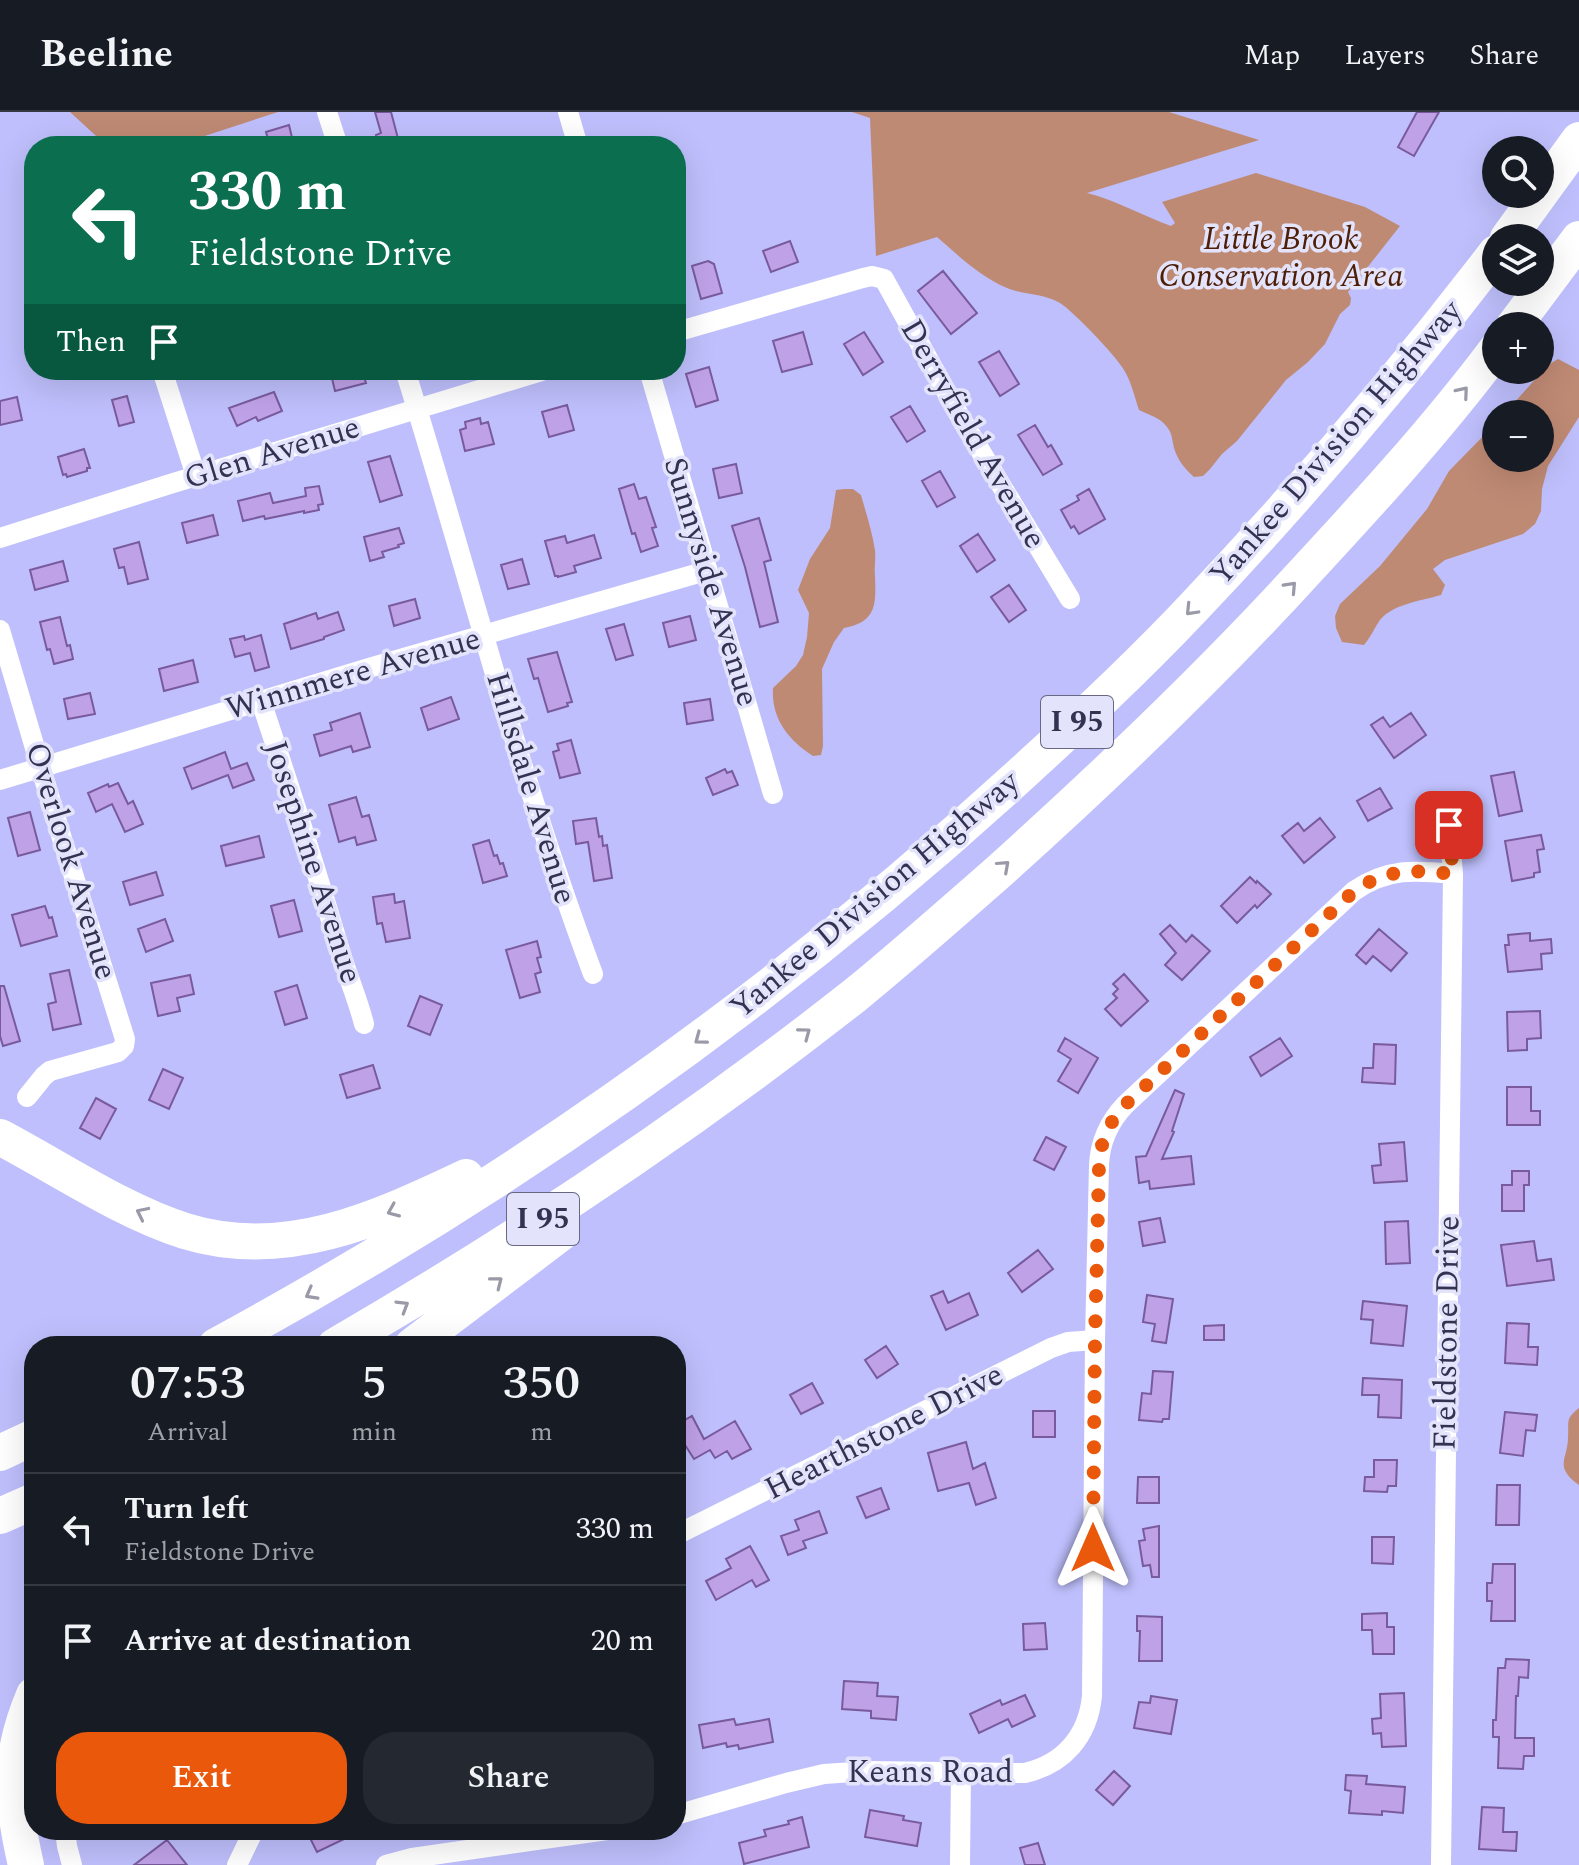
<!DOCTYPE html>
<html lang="en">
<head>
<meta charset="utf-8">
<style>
  :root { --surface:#171b24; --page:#242831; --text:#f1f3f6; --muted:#9ea1a6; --line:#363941; --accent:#ea580c }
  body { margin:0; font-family:Spectral,serif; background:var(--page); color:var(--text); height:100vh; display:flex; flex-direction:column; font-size:30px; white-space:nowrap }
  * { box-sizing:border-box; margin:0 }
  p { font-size:26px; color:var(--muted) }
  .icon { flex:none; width:44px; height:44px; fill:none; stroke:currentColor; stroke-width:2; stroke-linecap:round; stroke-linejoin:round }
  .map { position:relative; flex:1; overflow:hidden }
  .side { position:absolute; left:24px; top:1224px; width:662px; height:504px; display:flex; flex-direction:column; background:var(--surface); border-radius:32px; box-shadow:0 8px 32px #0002 }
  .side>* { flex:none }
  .guide { position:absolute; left:24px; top:24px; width:662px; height:244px; border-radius:32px; box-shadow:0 8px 32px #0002; background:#0b6e4f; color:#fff; overflow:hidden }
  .tools { position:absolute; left:1482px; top:24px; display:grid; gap:16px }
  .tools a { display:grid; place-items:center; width:72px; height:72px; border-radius:50%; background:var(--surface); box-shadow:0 8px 32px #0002; font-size:40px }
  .pin { position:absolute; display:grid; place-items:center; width:68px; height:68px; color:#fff; margin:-34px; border-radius:16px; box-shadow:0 4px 12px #0006 }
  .me { position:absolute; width:88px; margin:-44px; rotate:0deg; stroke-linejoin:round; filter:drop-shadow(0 0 6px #0008) }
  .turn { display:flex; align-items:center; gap:28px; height:168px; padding:0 32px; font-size:36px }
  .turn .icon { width:104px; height:104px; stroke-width:2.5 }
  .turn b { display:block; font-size:56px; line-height:68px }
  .then { display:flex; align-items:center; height:76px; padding:0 32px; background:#0003; gap:16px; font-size:30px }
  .eta { display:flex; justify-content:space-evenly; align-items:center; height:136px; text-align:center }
  .eta b { font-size:48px; font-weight:600; line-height:56px }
  .action { display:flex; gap:16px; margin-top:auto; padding:16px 32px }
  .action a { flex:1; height:92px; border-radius:32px; background:var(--accent); color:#fff; font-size:32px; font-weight:600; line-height:92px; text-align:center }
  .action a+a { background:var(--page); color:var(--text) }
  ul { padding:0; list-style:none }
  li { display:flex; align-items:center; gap:24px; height:112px; padding:0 32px; border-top:2px solid var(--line) }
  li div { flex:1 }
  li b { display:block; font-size:30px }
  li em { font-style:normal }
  header { display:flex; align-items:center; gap:48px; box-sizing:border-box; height:112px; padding:0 40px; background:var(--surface); border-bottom:2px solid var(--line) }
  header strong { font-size:38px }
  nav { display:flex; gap:44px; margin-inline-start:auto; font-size:28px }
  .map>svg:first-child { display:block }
</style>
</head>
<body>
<header>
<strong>Beeline</strong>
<nav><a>Map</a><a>Layers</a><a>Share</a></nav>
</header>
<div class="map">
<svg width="1579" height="1753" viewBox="0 0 1579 1753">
  <rect width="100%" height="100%" fill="#bebffc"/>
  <path fill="#bf8a74" d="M70 0H278L174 34H107Z
    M852 0H1169L1259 28 1087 81C1116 88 1143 104 1171 114L1175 111 1162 90 1256 61 1365 95 1400 114 1348 180 1351 186 1350 193 1340 202 1325 232 1308 250 1286 268 1237 329 1222 342 1210 357 1203 364 1194 365C1186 358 1179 350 1175 339 1172 331 1173 322 1167 315 1161 306 1149 303 1139 298 1135 286 1131 269 1124 258 1116 244 1073 199 1060 191 1043 181 1023 183 1007 176 979 164 959 144 937 125L876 144 870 6Z
    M1558 247 1579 258V305L1548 354 1542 377 1541 399 1535 412 1523 422 1445 448 1433 457 1445 473 1441 483C1421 489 1390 492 1378 511 1373 519 1370 526 1364 533L1342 530 1336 516 1335 504 1340 492 1380 454 1427 397 1449 359 1496 311V346H1540V302H1504L1548 253Z
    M845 377H853L861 383C866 401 872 419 875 438 876 447 874 455 875 464 876 492 877 510 844 516L834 530 822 557 823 634 821 643 813 644C788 628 771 606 773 576L796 554 803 543 807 525 809 501 798 478 810 447 830 416 836 378Z
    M1579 1296V1373C1553 1354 1568 1348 1568 1325 1569 1309 1565 1307 1579 1296Z"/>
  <path fill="#bfa1e8" stroke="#795b9d" stroke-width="2" d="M375 0H391L400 34H379L376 23 381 21Z
    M1417 0H1439L1414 44 1398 35Z
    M289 13 294 34H270L266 20Z
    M790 129 798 150 771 160 763 139Z
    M708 149 714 152 722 181 701 187 692 154Z
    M943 159 977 201 951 222 918 179Z
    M803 220 812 252 782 260 773 229Z
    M864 220 883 250 863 263 844 232Z
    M999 239 1019 272 1000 284 979 250Z
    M709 255 718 288 696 295 686 262Z
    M330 258H362L366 271 335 279Z
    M274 280 282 299 258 309 256 305 237 314 229 296Z
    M127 284 134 310 119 314 112 288Z
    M17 285 22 308 0 313V289Z
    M567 293 574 318 549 325 542 300Z
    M910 294 925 319 907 330 891 305Z
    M480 306 481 312 488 310 494 332 465 339 460 318 466 316 465 310Z
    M1035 313 1048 335 1051 333 1062 352 1043 363 1018 323Z
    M84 337 90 356H87V359L67 365 66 362 63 363 58 345Z
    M390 344 402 383 380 390 368 350Z
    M736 352 742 381 719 386 713 357Z
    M940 359 955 385 937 395 922 369Z
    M634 372 639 387 646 385 656 415 652 416 658 434 641 440 635 421 632 422 619 377Z
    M319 374 323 392 318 393 319 398 304 401V399L265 407 264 404 243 409 238 389 270 381 273 391 306 384 305 376Z
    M1089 377 1105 407 1079 422 1074 414 1071 416 1061 398 1079 388 1077 384Z
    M213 403 218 423 187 431 182 411Z
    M759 406 771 448 764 450 778 510 760 515 745 455 732 414Z
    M399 416 404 431 398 433 399 435 382 440 384 445 370 449 364 425Z
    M978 422 995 448 977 460 960 434Z
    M594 423 601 446 574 454 576 460 558 465V464H555L545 429 565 424 567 431Z
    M139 430 148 467 128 472 124 455 119 456 114 437Z
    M522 447 529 472 508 477 501 453Z
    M63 449 68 469 35 478 30 458Z
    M1009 473 1026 498 1009 510 991 485Z
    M415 487 420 506 394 514 389 494Z
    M338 500 344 518 324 525V527L291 537 284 512 316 501 318 507Z
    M690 504 696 528 669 535 663 511Z
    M60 505 67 534 70 533 73 547 54 552 50 537 47 538 40 510Z
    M624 512 633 543 616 548 606 517Z
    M261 523 269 555 255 559 250 541 235 545 230 527 244 524 245 528Z
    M557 540 572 590 567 591 568 594 548 600 538 566 534 567 528 547Z
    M193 548 198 570 164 579 159 557Z
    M90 581 95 602 68 607 64 587Z
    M451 585 459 607 428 618 421 596Z
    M710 587 713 608 687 612 684 591Z
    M360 601 370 635 353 640 351 634 320 644 314 623 332 618 330 611Z
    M1411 601 1426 623 1394 646 1371 613 1383 605 1390 615Z
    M571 628 580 661 560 666 553 640 559 638 557 632Z
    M225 640 231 657 247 651 254 668 233 676 228 663 192 677 184 656Z
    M725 657 727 661 732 659 738 673 713 683 706 666Z
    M1514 660 1522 699 1499 704 1491 664Z
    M118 671 128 692 133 689 143 712 125 720 112 692 96 700 88 681 108 672 109 675Z
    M1380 676 1392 696 1368 709 1357 689Z
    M356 685 362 705 369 703 376 728 357 733 355 725 339 730 329 693Z
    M30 700 40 738 18 744 8 706Z
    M596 706 599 725 602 724 603 734 607 733 612 766 594 769 588 730 576 732 573 709Z
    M1320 706 1335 725 1304 751 1282 724 1298 711 1304 719Z
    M1541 723 1544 737 1537 738 1540 760 1534 761V765L1512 769 1505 729Z
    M259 724 264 745 226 754 221 734Z
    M489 728 494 744 497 743 500 752 503 751 507 764 483 771 473 733Z
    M156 760 163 783 130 793 123 770Z
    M1250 765 1256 771 1257 769 1271 782 1257 796 1255 793 1237 811 1221 794Z
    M394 782 395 791 404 789 410 826 386 830 382 811 377 812 373 785Z
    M294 788 302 819 279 825 271 794Z
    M45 794 49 806 52 805 57 824 21 834 12 803Z
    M165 807 173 829 146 840 138 817Z
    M1170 813 1186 830 1192 823 1210 839 1182 868 1165 853 1176 841 1160 822Z
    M1379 817 1407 841 1391 859 1373 844 1366 852 1356 843Z
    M1530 821V829L1551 827 1552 841 1541 842 1542 857 1508 860 1505 833H1509L1508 823Z
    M537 829 541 845 537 846 541 860 535 862 540 880 520 886 506 838Z
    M69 858 81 912 53 918 48 892 56 890 50 862Z
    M1124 862 1148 889 1121 914 1105 897 1117 886 1113 882 1118 877 1113 872Z
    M190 863 194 882 177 886 180 899 158 904 151 871Z
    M297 873 307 906 285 913 275 880Z
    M0 874H4L20 929 3 934 0 924Z
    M420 884 442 893 430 923 408 914Z
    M1540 899 1541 926 1527 927V938L1508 939 1507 900Z
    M1065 926 1098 946 1078 981 1058 969 1071 947 1058 939Z
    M1280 926 1292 944 1261 964 1250 945Z
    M1374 932 1396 933 1395 972 1362 970 1363 956H1373Z
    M373 953 380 976 347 986 340 963Z
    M163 957 183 966 169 997 149 988Z
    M1507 975H1531V999H1540V1013H1507Z
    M1175 978 1184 982 1172 1019 1174 1020 1162 1047 1191 1044 1194 1072 1150 1077 1149 1069 1139 1071 1136 1045 1146 1044Z
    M96 986 116 997 100 1027 80 1016Z
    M1046 1025 1066 1035 1054 1058 1034 1048Z
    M1404 1030 1407 1069 1374 1071 1372 1054 1381 1053 1379 1032Z
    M1512 1059H1529V1073H1524V1099H1502V1073H1512Z
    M1160 1106 1165 1130 1143 1134 1139 1110Z
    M1408 1109 1410 1151 1386 1152 1385 1110Z
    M1534 1129 1537 1149 1551 1147 1554 1168 1507 1174 1501 1133Z
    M1038 1138 1053 1157 1022 1180 1008 1161Z
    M943 1179 948 1191 969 1181 978 1203 946 1218 931 1184Z
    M1147 1183 1173 1187 1166 1231 1152 1229 1155 1212 1143 1210Z
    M1363 1189 1407 1194 1403 1234 1371 1231 1373 1208 1361 1207Z
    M1507 1211 1529 1212 1528 1235H1538L1537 1253 1505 1251Z
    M1224 1213V1228H1204V1214Z
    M886 1234 898 1252 877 1266 865 1248Z
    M1153 1259 1173 1260 1169 1307H1163L1162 1310 1139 1308 1142 1281 1151 1282Z
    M1363 1266 1402 1268 1401 1306 1378 1305 1379 1283H1362Z
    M812 1271 823 1291 801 1302 790 1283Z
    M1033 1299H1055V1325H1033Z
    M1505 1300 1537 1303 1535 1319 1526 1318 1523 1344 1500 1341Z
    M692 1304 704 1327 735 1309 751 1337 732 1347 727 1339 715 1346 710 1338 694 1347 676 1319V1313Z
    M966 1330 973 1357 985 1351 996 1386 976 1393 969 1371 938 1379 928 1341Z
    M1374 1348H1397L1396 1374H1388L1387 1380 1364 1379 1365 1365H1374Z
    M1138 1365H1159V1391H1137Z
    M1497 1373H1520L1519 1413H1496Z
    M881 1376 889 1397 866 1406 857 1385Z
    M819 1399 827 1421 803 1429 806 1436 788 1443 781 1424 799 1418 795 1408Z
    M1159 1414V1465H1152L1150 1453 1143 1454 1139 1429 1145 1428 1143 1417Z
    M1372 1425H1394L1393 1452 1372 1451Z
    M750 1434 769 1468 756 1475 752 1468 716 1488 706 1469 731 1456 726 1447Z
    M1493 1452H1515V1509H1491L1492 1489H1487V1471H1492Z
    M1387 1501V1515H1394V1542H1373L1372 1518H1362V1502Z
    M1137 1504 1162 1505V1549H1139L1140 1519H1137Z
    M1045 1511 1047 1537 1024 1538 1023 1512Z
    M1506 1547 1529 1548 1528 1566 1519 1565 1518 1584H1516L1515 1626H1534V1644H1524L1523 1657 1498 1656 1499 1625H1493V1608H1496L1498 1556H1505Z
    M844 1569 878 1571 877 1584 898 1585 896 1608 871 1606V1599L842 1597Z
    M1404 1581 1406 1634 1382 1635 1381 1621 1373 1622 1372 1607 1381 1606 1380 1582Z
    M1025 1583 1035 1604 1012 1615 1008 1607 979 1621 970 1602 1000 1588 1002 1593Z
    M1151 1584 1177 1588 1171 1622 1134 1616 1139 1590 1150 1591Z
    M734 1607 736 1613 769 1607 773 1630 739 1637 738 1633 727 1635 726 1631 703 1636 699 1613Z
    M1114 1659 1130 1674 1113 1693 1096 1678Z
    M1346 1663 1367 1664 1366 1672 1405 1675 1403 1701 1382 1699V1703L1349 1701 1351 1679 1345 1678Z
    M1482 1695 1504 1696 1503 1720H1517L1516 1739 1479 1737Z
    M870 1698 904 1704 903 1708 921 1711 917 1734 865 1725Z
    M802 1705 809 1735 744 1752 739 1731 766 1724 764 1718 789 1712 788 1709Z
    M317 1718H363L317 1740 308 1722Z
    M167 1728 187 1753H134Z
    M1038 1731 1045 1753H1025L1020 1736Z"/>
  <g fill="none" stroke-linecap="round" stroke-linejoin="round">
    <path stroke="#fff" stroke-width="20" d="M327 0 338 34
      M568 0 578 34
      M676 220 863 166 872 164 884 167 963 310 1070 487
      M162 258 196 364
      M405 258C468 459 519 665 593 862
      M649 258 773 682
      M0 426 170 372 545 258
      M0 518 59 717 125 927 124 934 118 940 50 959 44 964 27 985
      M261 589C289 673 316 757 341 842 348 865 358 888 364 912
      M0 668 372 555 706 459
      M676 1423 1051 1236 1068 1230 1095 1228
      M676 1703 786 1671 824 1662 868 1659 1025 1661C1064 1652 1088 1624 1092 1584L1095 1228 1099 1053C1100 1030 1109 1010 1125 993L1354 779C1387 756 1415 758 1453 762
      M65 1718 67 1734 72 1753
      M237 1753 254 1718
      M386 1753 412 1746 607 1718
      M960 1753 961 1661
      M1441 1753 1453 762 1447 689"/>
    <path stroke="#fff" stroke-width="36" d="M1508 126 1579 28
      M1514 214 1579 127
      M0 1025C59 1056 122 1099 185 1119 285 1150 377 1107 466 1065
      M216 1234C511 1074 786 879 1032 652 1087 602 1141 551 1192 497 1299 384 1401 265 1496 141
      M335 1234C516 1129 690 1013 854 884 902 845 948 804 995 763 1093 675 1188 585 1278 489 1353 408 1430 326 1496 238
      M412 1234 561 1121
      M0 1341 34 1325
      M0 1404 34 1389
      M26 1753C11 1688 7 1646 34 1583"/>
  </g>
  <defs><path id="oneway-chevron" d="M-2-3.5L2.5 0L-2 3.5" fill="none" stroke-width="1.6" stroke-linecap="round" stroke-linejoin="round" transform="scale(2)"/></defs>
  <g stroke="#9999a8">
    <use href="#oneway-chevron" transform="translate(1463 280) rotate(-50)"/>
    <use href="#oneway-chevron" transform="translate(1291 475) rotate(-47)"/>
    <use href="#oneway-chevron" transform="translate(1191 498) rotate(134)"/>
    <use href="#oneway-chevron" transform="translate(1004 754) rotate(-42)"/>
    <use href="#oneway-chevron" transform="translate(805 921) rotate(-37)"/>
    <use href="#oneway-chevron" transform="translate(700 927) rotate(143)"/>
    <use href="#oneway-chevron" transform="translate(393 1099) rotate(157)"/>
    <use href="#oneway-chevron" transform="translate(142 1101) rotate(-154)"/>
    <use href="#oneway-chevron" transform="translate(497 1170) rotate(-38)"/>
    <use href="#oneway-chevron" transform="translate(311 1182) rotate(151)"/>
    <use href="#oneway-chevron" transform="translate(403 1194) rotate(-31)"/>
  </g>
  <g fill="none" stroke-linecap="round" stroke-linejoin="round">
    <path stroke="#ea580c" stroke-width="14" stroke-dasharray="0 25.2" d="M1093 1436 1095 1228 1099 1053C1100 1030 1109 1010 1125 993L1354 779C1388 756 1414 758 1453 762L1449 713"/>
  </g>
  <g text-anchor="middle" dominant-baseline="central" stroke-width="7" stroke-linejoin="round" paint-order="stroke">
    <g fill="#e3e4fc" stroke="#686884" stroke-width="2">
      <rect x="1041" y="584" width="72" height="52" rx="6"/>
      <rect x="507" y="1081" width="72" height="52" rx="6"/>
    </g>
    <g font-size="30" font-weight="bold" fill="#333351">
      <text x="1077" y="610">I 95</text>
      <text x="543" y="1107">I 95</text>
    </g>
    <g font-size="32" font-style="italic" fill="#4e1e06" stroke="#e3e4fc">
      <text x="1281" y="127">Little Brook<tspan x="1281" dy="37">Conservation Area</tspan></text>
    </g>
    <g font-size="32" fill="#333351" stroke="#e3e4fc">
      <text transform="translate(973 322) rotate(60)">Derryfield Avenue</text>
      <text transform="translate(1336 331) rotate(-49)">Yankee Division Highway</text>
      <text transform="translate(272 341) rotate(-17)">Glen Avenue</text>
      <text transform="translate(711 470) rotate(73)">Sunnyside Avenue</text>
      <text transform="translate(353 562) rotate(-16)">Winnmere Avenue</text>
      <text transform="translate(531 676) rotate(73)">Hillsdale Avenue</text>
      <text transform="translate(71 749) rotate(73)">Overlook Avenue</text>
      <text transform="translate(313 750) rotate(72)">Josephine Avenue</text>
      <text transform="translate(875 783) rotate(-40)">Yankee Division Highway</text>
      <text transform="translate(1447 1221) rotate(-89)">Fieldstone Drive</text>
      <text transform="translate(884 1320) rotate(-27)">Hearthstone Drive</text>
      <text x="930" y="1660">Keans Road</text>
    </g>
  </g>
</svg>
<div class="tools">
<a><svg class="icon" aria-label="search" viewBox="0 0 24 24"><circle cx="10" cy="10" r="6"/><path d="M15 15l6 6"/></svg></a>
<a><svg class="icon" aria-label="layers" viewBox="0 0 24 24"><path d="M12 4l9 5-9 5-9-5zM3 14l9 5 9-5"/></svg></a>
<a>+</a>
<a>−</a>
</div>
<div class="pin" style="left:1449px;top:713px;background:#d93025"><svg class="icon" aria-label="arrive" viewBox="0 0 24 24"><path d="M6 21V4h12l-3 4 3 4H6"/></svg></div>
<svg class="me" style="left:1093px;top:1436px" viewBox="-20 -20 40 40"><path d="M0-17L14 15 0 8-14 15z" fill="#ea580c" stroke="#fff" stroke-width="4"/></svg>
<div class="guide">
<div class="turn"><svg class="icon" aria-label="left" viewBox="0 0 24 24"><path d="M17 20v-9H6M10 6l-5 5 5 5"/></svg><div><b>330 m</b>Fieldstone Drive</div></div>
<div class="then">Then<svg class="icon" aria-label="arrive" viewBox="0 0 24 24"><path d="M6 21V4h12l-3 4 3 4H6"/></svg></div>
</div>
<section class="side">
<div class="eta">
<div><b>07:53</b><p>Arrival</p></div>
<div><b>5</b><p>min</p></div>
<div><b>350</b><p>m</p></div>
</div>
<ul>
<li><svg class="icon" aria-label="left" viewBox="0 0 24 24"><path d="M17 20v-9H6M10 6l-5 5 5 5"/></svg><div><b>Turn left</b><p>Fieldstone Drive</p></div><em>330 m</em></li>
<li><svg class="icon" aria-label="arrive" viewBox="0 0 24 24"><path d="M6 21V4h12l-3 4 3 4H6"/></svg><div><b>Arrive at destination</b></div><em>20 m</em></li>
</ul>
<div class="action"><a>Exit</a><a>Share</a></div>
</section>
</div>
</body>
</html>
